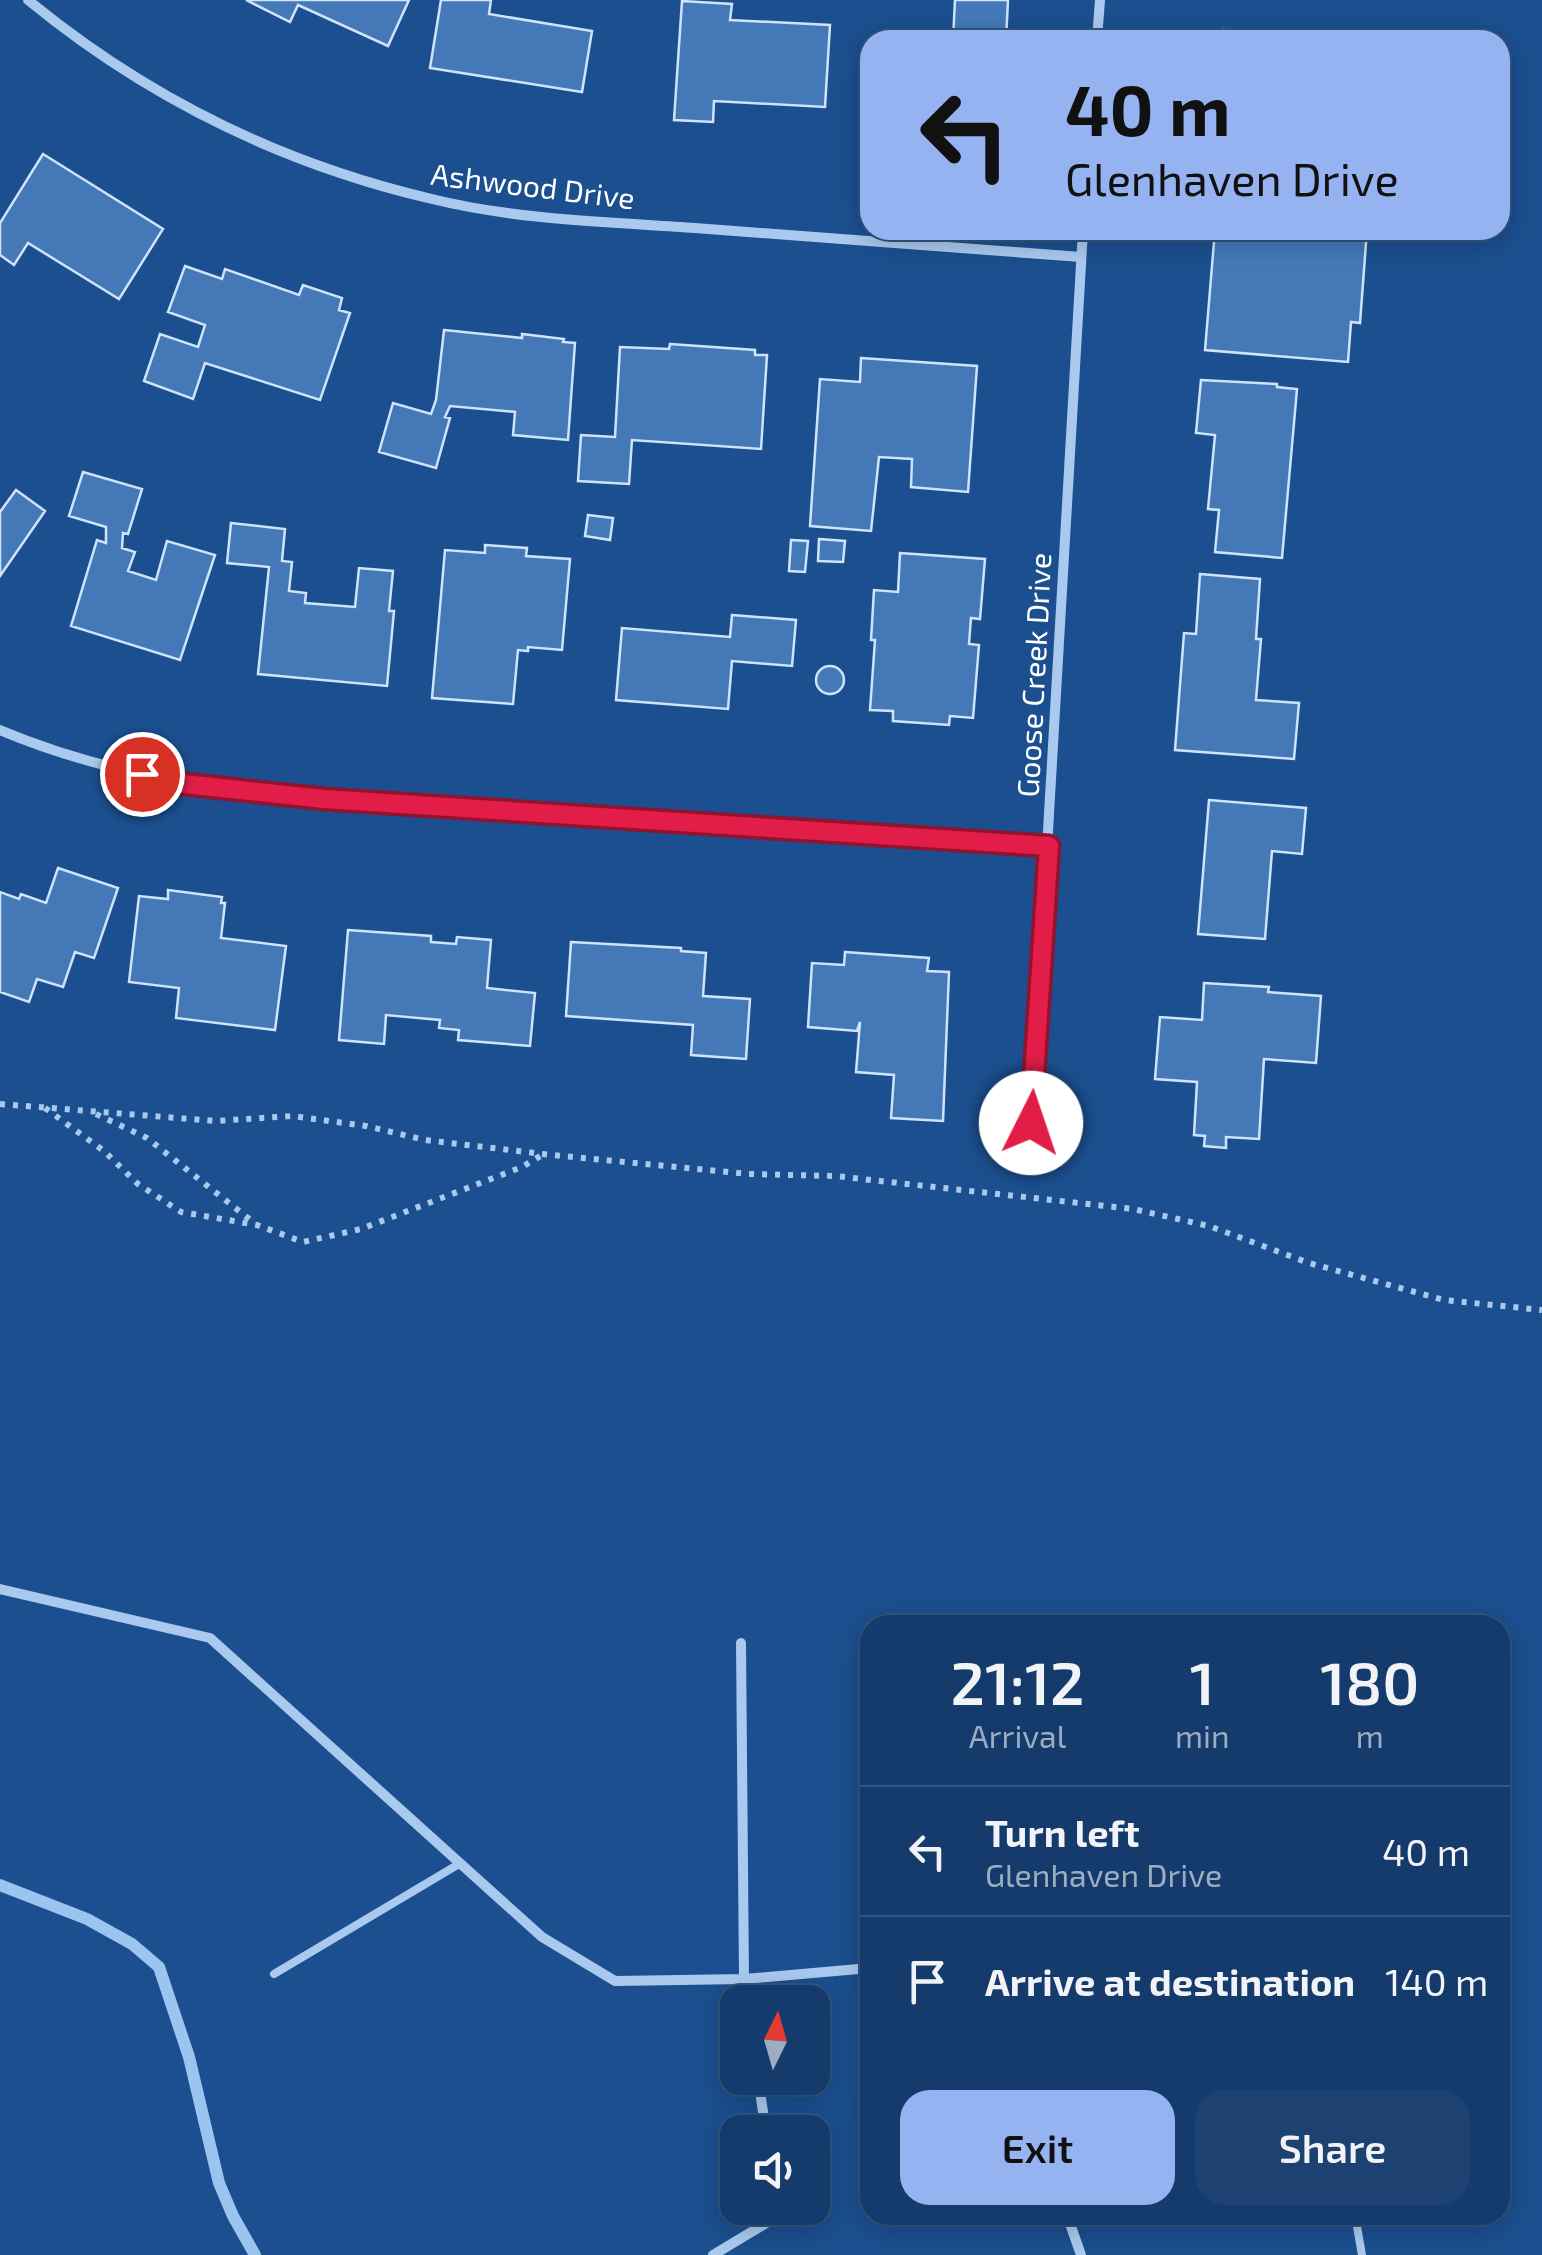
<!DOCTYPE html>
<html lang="en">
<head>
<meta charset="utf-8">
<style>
  :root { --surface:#143b6b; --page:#1d4271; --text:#f1f3f6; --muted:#9dadc1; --line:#33557e; --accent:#95b2f1 }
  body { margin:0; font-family:"Exo 2",sans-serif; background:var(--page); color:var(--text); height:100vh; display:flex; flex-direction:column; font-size:38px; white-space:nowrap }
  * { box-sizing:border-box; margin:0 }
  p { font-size:32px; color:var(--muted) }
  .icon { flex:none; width:55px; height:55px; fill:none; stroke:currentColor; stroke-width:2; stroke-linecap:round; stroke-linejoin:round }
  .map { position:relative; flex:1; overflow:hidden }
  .details { position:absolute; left:860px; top:1615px; width:650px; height:610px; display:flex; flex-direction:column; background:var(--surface); border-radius:30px; box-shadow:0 5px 25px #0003,0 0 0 2px var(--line) }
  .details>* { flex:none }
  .hud { position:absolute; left:860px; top:30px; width:650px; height:210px; border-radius:30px; box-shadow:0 5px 25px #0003,0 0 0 2px var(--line); background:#95b2f1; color:#111; overflow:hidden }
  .needle { width:65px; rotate:5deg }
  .controls { position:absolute; left:720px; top:1985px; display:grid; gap:20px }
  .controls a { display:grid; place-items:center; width:110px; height:110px; border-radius:20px; background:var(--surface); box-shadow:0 5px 25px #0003,0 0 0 2px var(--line); font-size:50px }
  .pin { position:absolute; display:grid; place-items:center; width:85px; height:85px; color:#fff; margin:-42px; border:5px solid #fff; border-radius:50%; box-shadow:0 2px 10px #0007 }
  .me { position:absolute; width:110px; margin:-55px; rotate:4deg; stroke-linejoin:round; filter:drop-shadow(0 0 8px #0008) }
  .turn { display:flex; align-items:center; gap:35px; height:210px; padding:0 40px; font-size:45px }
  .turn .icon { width:130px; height:130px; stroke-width:2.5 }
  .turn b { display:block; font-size:70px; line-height:85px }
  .eta { display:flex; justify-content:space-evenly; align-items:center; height:170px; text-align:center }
  .eta b { font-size:60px; font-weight:600; line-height:70px }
  .cta { display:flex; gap:20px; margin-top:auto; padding:20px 40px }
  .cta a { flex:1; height:115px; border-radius:30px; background:var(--accent); color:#111; font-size:40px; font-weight:600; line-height:115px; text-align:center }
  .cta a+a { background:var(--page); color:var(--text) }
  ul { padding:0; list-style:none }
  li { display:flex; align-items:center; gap:30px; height:130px; padding:0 40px; border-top:2px solid var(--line) }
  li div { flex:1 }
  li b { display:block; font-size:38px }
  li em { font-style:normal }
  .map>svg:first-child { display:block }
</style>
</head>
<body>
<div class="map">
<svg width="1542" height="2255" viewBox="0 0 1542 2255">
  <rect width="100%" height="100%" fill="#1b4f8f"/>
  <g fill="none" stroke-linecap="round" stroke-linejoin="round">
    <path stroke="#9cc4f0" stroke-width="12" d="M0 1885 87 1919 132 1944 159 1967 189 2057 219 2183 233 2216 255 2255"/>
  </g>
  <path fill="#4478b7" stroke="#cfe3fa" stroke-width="2.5" d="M246 0H409L388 46 298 5 290 22Z
    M441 0H491L489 14 592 31 582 92 430 68Z
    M955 0H1008L1006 40H953Z
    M682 1 732 4 730 20 830 25 825 107 714 101 713 122 674 120Z
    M1223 29 1304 35 1303 40H1223Z
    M892 31 933 33V40H891Z
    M43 154 163 229 119 299 28 243 14 265 0 255V223Z
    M1215 230H1367L1360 323 1351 322 1348 362 1205 350Z
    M185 266 222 279 225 269 299 295 303 285 342 298 339 310 350 313 320 400 205 363 193 399 144 381 160 334 198 347 205 325 168 312Z
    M444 330 522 338V334L564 339 563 342 575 343 568 440 513 435 515 412 450 406 445 417 450 418 436 468 379 452 393 403 431 414 436 400Z
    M670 344 755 350V355H767L761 449 632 440 629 484 578 481 581 435 615 437 620 347 669 349Z
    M861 358 977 366 968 492 911 487 912 459 879 457 871 531 810 526 820 379 860 382Z
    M1201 380 1277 384V387L1297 389 1282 558 1215 552 1219 510 1208 509 1215 435 1196 433Z
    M83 472 142 489 128 534 123 533 122 548 135 552 128 571 156 580 167 541 215 555 180 660 71 626 97 540 106 543V527L69 516Z
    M16 490 45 511 0 576V512Z
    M588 515 613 518 610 540 585 536Z
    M231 523 285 529 282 561 292 562 289 591 306 593 305 603 355 607 359 568 393 571 389 611H394L387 686 258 674 269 567 227 563Z
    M819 539 845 541 843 562 818 561Z
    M791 540 808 541 805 572 789 571Z
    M485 545 527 548 526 556 570 559 562 650 528 647V651L518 650 513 704 432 698 445 550 485 553Z
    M900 553 985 559 980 619 971 618 969 644 979 645 973 718 950 716 949 725 893 721V711L870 710 875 640H871L874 590 898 592Z
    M1200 574 1260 579 1256 639H1261L1256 700 1299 703 1294 759 1175 750 1184 633 1196 634Z
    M732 615 796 620 792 666 732 661 728 709 616 700 622 628 730 637Z
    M816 680a14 14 0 1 1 28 0a14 14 0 1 1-28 0Z
    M1209 800 1306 808 1302 854 1272 851 1265 939 1198 934Z
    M58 868 118 888 94 958 75 952 63 987 37 979 29 1002 0 992V892L19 899 21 894 46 903Z
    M168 890 222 897 221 903H225L221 938 286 946 275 1030 176 1018 179 988 129 982 139 896 168 899Z
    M348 930 431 936V942L456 944 457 937 491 940 487 988 535 993 530 1046 458 1040 459 1030 439 1028 440 1020 386 1015 384 1044 339 1040Z
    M571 942 681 948V951L706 953 703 996 750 999 746 1059 691 1055 693 1025 566 1016Z
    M845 952 929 958 927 971 949 972 943 1121 891 1118 894 1075 856 1072 860 1022 857 1031 808 1027 812 963 844 965Z
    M1204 983 1269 987 1268 992 1321 996 1316 1063 1264 1059 1259 1139 1226 1137V1148L1204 1146 1205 1136 1194 1135 1197 1082 1155 1079 1160 1017 1202 1020Z"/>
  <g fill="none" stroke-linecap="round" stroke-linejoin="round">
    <path stroke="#a9c9ee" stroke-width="6" stroke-dasharray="5 8" stroke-linecap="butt" d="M0 1104 216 1121 292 1116 366 1126 425 1140 543 1154 749 1174 835 1176 1133 1209 1209 1226 1309 1263 1444 1300 1542 1310
      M45 1108 104 1151 138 1184 181 1212 257 1225 303 1242 361 1229 522 1167 542 1155
      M96 1114 147 1138 253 1222"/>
    <path stroke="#a9c9ee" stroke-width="8" d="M274 1974 459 1864
      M1355 2215 1362 2255"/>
    <path stroke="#a9c9ee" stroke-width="10" d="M28 0C146 97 282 164 432 199 517 220 608 222 695 228 824 238 952 247 1081 257
      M1097 40 1100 0
      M0 730C168 801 356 802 535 813 706 823 878 834 1049 845
      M1031 1123 1083 230
      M0 1589 210 1638 542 1937 615 1981 744 1979 870 1968
      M741 1643 744 1979 747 2002
      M758 2078 766 2132
      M1067 2215 1081 2255
      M713 2255 778 2216 777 2208"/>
  </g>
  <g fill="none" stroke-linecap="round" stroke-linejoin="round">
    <defs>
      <path id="route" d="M142 774 175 783 324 799 1049 846 1031 1123"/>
    </defs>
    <use href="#route" stroke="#92132f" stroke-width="25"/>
    <use href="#route" stroke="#e11d48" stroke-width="18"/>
  </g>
  <g text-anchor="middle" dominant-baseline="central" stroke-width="10" stroke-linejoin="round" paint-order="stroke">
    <g font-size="30" fill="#fff" stroke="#1b4f8f">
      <text transform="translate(533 185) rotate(7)">Ashwood Drive</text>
      <text transform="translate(1033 675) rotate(-87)">Goose Creek Drive</text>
    </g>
  </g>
</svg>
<div class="controls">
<a><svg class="needle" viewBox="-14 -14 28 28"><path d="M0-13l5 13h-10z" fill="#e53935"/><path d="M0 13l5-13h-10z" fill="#9dadc1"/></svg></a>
<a><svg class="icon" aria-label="sound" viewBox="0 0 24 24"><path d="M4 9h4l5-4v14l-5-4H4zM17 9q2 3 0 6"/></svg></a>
</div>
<div class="pin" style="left:142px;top:774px;background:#d93025"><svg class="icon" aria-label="arrive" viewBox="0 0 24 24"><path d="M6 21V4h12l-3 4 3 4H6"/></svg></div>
<svg class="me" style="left:1031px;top:1123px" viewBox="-20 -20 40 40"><circle r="19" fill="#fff"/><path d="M0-13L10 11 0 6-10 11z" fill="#e11d48"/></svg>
<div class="hud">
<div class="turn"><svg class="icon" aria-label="left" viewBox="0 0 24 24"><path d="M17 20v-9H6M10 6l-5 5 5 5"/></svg><div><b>40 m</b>Glenhaven Drive</div></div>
</div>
<section class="details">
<div class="eta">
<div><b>21:12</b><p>Arrival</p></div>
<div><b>1</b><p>min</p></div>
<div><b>180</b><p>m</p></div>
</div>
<ul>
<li><svg class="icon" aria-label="left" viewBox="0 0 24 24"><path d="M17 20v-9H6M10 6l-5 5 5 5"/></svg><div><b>Turn left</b><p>Glenhaven Drive</p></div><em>40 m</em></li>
<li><svg class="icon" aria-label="arrive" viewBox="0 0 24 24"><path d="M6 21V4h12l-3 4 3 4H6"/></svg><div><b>Arrive at destination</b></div><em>140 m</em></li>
</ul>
<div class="cta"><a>Exit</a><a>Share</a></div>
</section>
</div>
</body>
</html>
